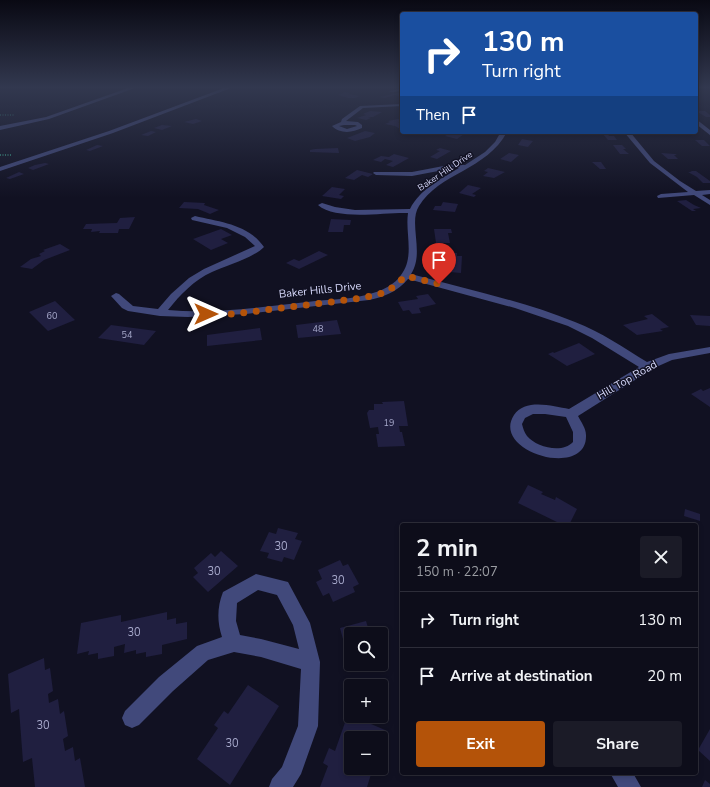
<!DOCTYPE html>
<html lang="en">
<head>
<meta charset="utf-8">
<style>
  :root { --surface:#0d0d1a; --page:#1b1b27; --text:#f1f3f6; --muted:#9a9ca2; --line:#2d2d39; --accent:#b45309 }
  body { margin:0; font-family:"Nunito Sans",sans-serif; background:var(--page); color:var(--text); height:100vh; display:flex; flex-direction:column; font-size:15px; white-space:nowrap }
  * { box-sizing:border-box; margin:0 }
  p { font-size:13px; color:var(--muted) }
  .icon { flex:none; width:22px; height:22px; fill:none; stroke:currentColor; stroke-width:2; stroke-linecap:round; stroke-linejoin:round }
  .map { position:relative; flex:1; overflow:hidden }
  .drawer { position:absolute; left:400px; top:523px; width:298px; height:252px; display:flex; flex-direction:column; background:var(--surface); border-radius:4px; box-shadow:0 2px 6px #0003,0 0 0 1px var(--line) }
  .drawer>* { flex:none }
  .hud { position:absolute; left:400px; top:12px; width:298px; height:122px; border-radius:4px; box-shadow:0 2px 6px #0003,0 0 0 1px var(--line); background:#1a4fa0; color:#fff; overflow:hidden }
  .fabs { position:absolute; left:344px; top:627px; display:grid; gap:8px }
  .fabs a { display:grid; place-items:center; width:44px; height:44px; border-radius:4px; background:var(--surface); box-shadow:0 2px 6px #0003,0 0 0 1px var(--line); font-size:20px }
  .pin { position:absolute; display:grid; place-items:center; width:34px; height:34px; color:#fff; margin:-41px -17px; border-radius:50% 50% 50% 0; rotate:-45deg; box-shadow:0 0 4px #0007 }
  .pin .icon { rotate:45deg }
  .me { position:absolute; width:44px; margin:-22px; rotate:90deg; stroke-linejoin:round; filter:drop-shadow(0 0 3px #0008) }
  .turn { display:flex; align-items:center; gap:14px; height:84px; padding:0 16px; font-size:18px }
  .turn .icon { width:52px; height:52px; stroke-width:2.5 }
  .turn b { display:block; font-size:28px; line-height:34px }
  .then { display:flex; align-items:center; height:38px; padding:0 16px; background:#0003; gap:8px; font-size:15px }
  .round { display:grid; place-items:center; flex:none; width:42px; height:42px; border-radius:4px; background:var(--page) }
  .summary { display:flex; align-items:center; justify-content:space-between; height:68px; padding:0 16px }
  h1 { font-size:24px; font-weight:700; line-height:30px }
  .action { display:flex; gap:8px; margin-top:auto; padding:8px 16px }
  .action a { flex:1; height:46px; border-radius:4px; background:var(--accent); color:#fff; font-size:16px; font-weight:700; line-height:46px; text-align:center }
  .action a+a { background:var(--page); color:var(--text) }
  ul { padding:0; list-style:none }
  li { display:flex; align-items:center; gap:12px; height:56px; padding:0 16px; border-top:1px solid var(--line) }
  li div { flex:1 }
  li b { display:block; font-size:15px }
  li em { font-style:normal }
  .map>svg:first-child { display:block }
</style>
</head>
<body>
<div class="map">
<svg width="710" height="787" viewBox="0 0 710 787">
  <rect width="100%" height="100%" fill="#112"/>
  <path fill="#201f40" d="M345 92 350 93 348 94 360 96 355 98H348L338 95Z
    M397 93H402V97L395 95 385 98 380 97Z
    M370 111 382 112 373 117H368L371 118 366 120 357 118 366 115 363 114Z
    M696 111H705L710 115V117H706Z
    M196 119 202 121 193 124 184 122Z
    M398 119 402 121 398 122 402 124V130L395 126 385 124 390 122 388 121Z
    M162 125 172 126 162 130 154 128Z
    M151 131 156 132 148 136 141 135Z
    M365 131 375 133 370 137 355 141 347 138Z
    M452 132H467L457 139 445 136Z
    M601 132 607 133 609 136H614L617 140H608Z
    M522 139 533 141 528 147 518 145Z
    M695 140H704L710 146H702Z
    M97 145 103 146 90 151 86 150Z
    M613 145H622L626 149H623L629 154H620Z
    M338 148 339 153 310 152V150L315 149Z
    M440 148 451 151 437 159 430 157 440 151 436 150Z
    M509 153 519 155 511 162 500 159Z
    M661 153 675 154 677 155H674L678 159H668Z
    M394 154 409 158 393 167 386 165 393 161 385 159 381 162 373 160 381 156 389 157Z
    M592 162H601L606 169H600Z
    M45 163 49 164 33 170 28 168 35 165Z
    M488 168 505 172 494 178 483 176 488 172 484 171Z
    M357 170 373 174 368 177 362 175 354 180 345 178Z
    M690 171H696L710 181V183H703L697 177 688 172H692Z
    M19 172 24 174 10 179 6 178Z
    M468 185 481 188 472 194 476 195 474 197 459 193Z
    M332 187 345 189 339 195 344 196 341 199 322 196Z
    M686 200 694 205 701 208 693 209 696 211H692L677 201Z
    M184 202 205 203 204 205 219 210 210 214 198 209 179 208Z
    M443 202 458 204 455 212 433 210 435 206H441Z
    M135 217 129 229H119L118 233H99L100 231 91 232 92 229H83L86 224 117 223 120 218Z
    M331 219 351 220 350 225H344L343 232H328Z
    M221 229 232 235 221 239 228 243 211 250 193 239Z
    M434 229H451L452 233H448L450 243H436Z
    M60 244 70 250 44 260 32 269 20 267 31 259 41 256 39 254 45 251 43 250Z
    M319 251 328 255 299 269 286 263 294 259 299 261Z
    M444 252 457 253V256H462L461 273 438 271V265L443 266Z
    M428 294 436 304 419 308 421 313 412 314 409 310 403 311 398 302 418 299 416 296Z
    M55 301 75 320 48 331 29 312Z
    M652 314 669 327 660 329 663 331 637 335 623 325 648 319 644 316Z
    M690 315 710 316V326L696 325Z
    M337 320 341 334 298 338 296 325Z
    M111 325 156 331 144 345 98 338Z
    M260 328 262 340 207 346V335Z
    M579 343 595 354 567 366 548 354 553 352 554 353Z
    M710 388V407L691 394 701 389 703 391Z
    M404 401 408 426H399L400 432H402L405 446 378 447 376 434H379L378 427 370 428 367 413 369 410H374V404H383L382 402Z
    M528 485 543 492 541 494 555 500 556 497 577 509 569 525H557L559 523 518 503Z
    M685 509 700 514V521L684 516Z
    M278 528 298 533 295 539 302 541 294 560 284 557 282 562 267 558 269 553 260 551 269 532 276 534Z
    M221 551 238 566 208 592 193 577 198 573 194 568 211 553 215 557Z
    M340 560 343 566 348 564 359 584 353 587 355 592 333 602 329 593 323 596 316 582 322 579 318 570Z
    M167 612V620L176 618V624L187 622V639L162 645V654L146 657V652L136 654V650L124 653 125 644 114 647V656L98 659V653L88 655 89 651 77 654 81 623 121 615V622Z
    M366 621 370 634H351V664H366L351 669 340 628Z
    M44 658 45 670 50 668 53 691 48 694 49 703 58 699 60 714 64 711 68 736 63 739 65 751 73 747 75 761 80 758 85 787H35L32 758 23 762 19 709 11 713 8 674Z
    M248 685 279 706 230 785 197 759 218 728 214 725 224 711 228 714Z
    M348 714 385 730 381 742V738H351V768H373L367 787H320L328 766 323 763 329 748 335 751Z
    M710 729V761L698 750Z
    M705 780 710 784V787H702Z"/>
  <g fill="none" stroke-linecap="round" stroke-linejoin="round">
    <path stroke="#3da78e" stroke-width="1" stroke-dasharray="1 1.5" stroke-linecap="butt" d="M0 115H14"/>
    <path stroke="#3da78e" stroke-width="1.5" stroke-dasharray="1 1.5" stroke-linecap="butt" d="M0 155H11"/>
    <path fill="#41497b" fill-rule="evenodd" d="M128 88H135L49 119 0 130V126L46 117Z
      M224 88H231L113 133 0 171V167L109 131Z
      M402 89V91L391 92 389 91Z
      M402 104V106L363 108 346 121 358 122 362 125V128C352 133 340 134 332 126L341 122 342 119 360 106ZM344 125H355L357 126 347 129 339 126Z
      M696 119 710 130V135L696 124Z
      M483 132H507C487 170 439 173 419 206 408 223 425 253 411 274 466 289 523 301 575 322 601 332 624 348 647 362L669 354 710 347V353L672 360 654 368 578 416C581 422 586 428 586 435 588 480 490 452 514 415 525 398 553 406 569 409L639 367 592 338 568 326 515 308 408 279C398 291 384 297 369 300L246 314 188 317 160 316 128 311 122 308 111 296 116 293 119 294 133 306 158 309 171 294 189 278 204 269 255 246 245 237 227 228 192 220 191 218 195 216C220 222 248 224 264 247 255 257 225 266 212 272 194 280 180 295 168 310 214 314 261 307 307 302 329 299 352 300 373 293 384 290 395 284 401 275 415 257 405 233 408 213 385 212 336 221 318 205L322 203 335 207 355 210 410 209C420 189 441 179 459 168H454L412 176 376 175 373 173 374 172H412L454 164 465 165 485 152 495 142 499 135ZM533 414H545L566 417 573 432V442C562 454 536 447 527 436 524 432 523 428 522 424L525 418Z
      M624 132H630L654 161 680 181 696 191 710 190V194L702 195 710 200V205L694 195 658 198 657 196 661 194 688 192 650 163Z
      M256 574 288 582 310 623 320 662 318 726 301 774 293 787H269L272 779 282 767 298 726 301 669 261 657 234 652 208 660 173 691 139 725 132 728 125 725 122 718 125 711 159 677 197 646 222 637C217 622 217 607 223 592ZM258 590 277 595 293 625 299 649 261 639 240 635 236 621 237 603Z
      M610 773H633L641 787H618Z"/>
  </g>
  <linearGradient id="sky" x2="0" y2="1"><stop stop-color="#090913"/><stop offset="0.44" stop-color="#32384f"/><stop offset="1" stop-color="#32384f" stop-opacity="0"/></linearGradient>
  <rect width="710" height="198" fill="url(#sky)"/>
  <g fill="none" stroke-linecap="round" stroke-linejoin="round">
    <path stroke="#b45309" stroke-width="7" stroke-dasharray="0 12.6" d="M206 314H233L363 298 387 292 406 276 439 284"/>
  </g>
  <g text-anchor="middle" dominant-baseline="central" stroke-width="3" stroke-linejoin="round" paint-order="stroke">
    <g font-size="9" fill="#d6d8fa" stroke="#112">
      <text transform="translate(445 171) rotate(-34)">Baker Hill Drive</text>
    </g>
    <g font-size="9" fill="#a8aacc">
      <text x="52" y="316">60</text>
      <text x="318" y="329">48</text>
      <text x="127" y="335">54</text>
      <text x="389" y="423">19</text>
    </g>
    <g font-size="11" fill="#d6d8fa" stroke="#112">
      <text transform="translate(320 290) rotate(-6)">Baker Hills Drive</text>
      <text transform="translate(627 380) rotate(-30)">Hill Top Road</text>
    </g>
    <g font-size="11" fill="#a8aacc">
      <text x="281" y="546">30</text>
      <text x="214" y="571">30</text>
      <text x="338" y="580">30</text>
      <text x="134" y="632">30</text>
      <text x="43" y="725">30</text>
      <text x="232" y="743">30</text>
    </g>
  </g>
</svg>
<div class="fabs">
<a><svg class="icon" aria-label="search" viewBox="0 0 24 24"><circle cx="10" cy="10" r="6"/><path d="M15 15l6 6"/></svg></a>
<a>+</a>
<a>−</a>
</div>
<div class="pin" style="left:439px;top:284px;background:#d93025"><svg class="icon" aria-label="arrive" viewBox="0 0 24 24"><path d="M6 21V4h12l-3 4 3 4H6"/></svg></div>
<svg class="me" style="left:206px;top:314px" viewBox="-20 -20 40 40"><path d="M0-17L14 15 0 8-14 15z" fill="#b45309" stroke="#fff" stroke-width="4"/></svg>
<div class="hud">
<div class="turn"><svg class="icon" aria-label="right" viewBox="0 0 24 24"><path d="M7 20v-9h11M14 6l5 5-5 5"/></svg><div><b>130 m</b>Turn right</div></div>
<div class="then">Then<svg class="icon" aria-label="arrive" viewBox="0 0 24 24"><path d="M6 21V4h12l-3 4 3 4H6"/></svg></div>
</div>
<section class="drawer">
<div class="summary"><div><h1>2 min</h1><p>150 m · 22:07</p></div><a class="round"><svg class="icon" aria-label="close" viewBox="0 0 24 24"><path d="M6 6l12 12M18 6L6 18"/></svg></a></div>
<ul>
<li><svg class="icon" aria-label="right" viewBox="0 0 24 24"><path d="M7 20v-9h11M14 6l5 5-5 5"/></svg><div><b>Turn right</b></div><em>130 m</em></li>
<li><svg class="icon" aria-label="arrive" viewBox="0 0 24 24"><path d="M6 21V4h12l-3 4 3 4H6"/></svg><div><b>Arrive at destination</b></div><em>20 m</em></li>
</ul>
<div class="action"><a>Exit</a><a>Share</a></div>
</section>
</div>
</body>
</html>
